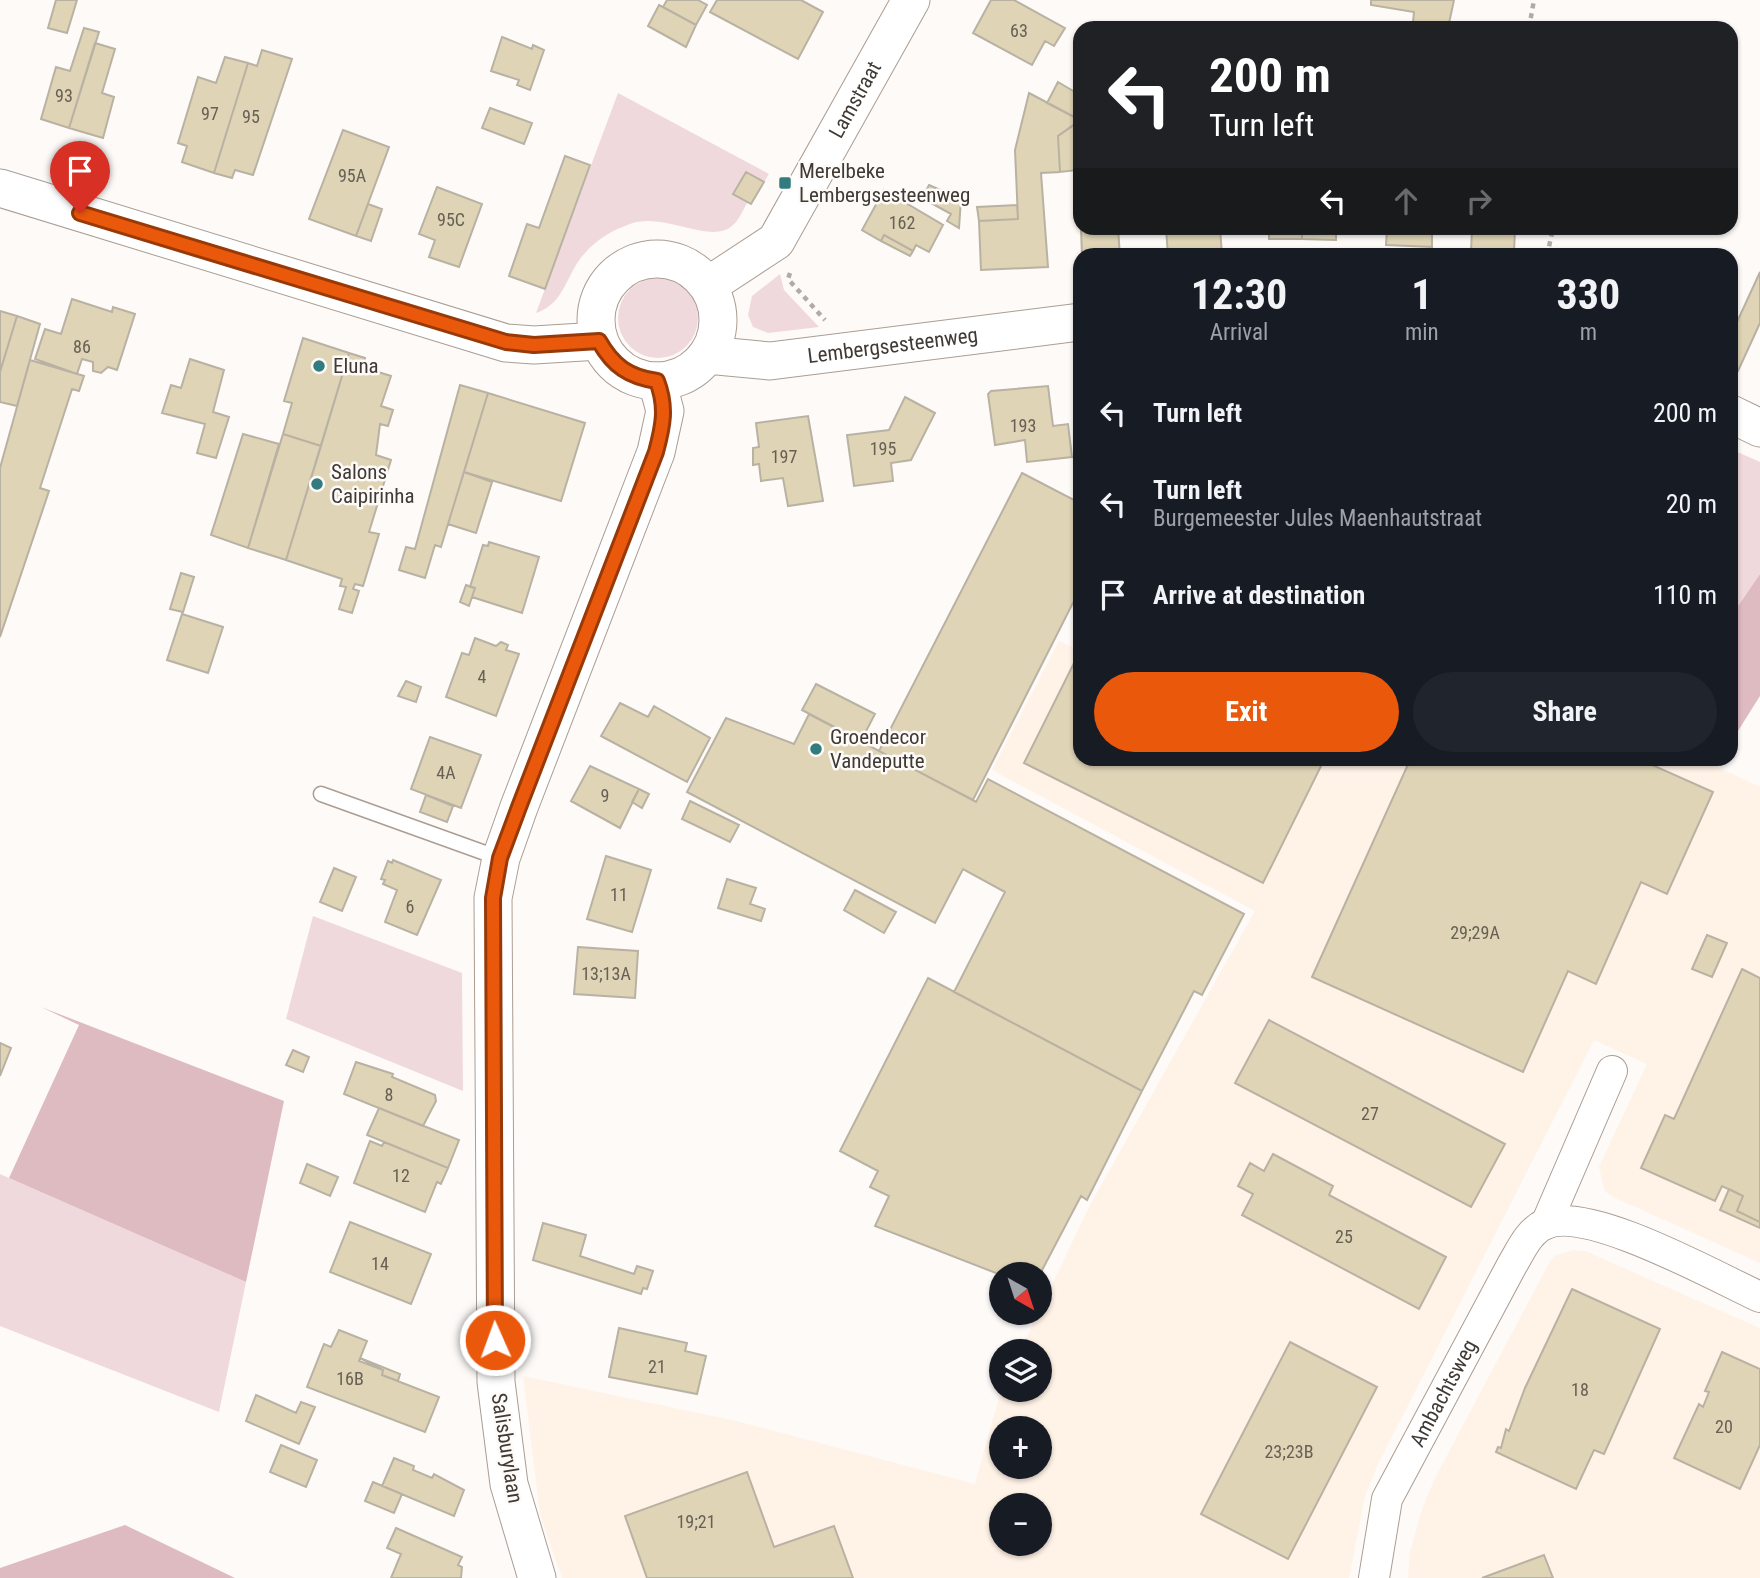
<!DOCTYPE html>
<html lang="en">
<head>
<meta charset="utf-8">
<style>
  :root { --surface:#171b24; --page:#20242c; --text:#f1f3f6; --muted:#9ea1a6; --accent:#ea580c }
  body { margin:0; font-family:"Roboto Condensed",sans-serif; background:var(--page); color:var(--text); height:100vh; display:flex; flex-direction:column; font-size:26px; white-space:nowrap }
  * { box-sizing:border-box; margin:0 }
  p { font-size:23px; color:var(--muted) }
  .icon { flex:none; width:38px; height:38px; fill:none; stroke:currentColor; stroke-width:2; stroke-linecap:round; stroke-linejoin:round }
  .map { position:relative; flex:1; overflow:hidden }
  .sheet { position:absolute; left:1073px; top:248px; width:665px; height:518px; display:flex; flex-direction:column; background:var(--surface); border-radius:21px; box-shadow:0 2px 5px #0004 }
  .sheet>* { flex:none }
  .top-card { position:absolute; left:1073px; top:21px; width:665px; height:214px; border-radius:21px; box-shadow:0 2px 5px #0004; background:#202124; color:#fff; overflow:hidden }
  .needle { width:46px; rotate:141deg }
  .tools { position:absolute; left:989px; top:1262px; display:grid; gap:14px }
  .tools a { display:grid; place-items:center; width:63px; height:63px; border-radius:50%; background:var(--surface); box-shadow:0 2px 5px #0004; font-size:35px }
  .pin { position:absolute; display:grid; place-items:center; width:60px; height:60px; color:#fff; margin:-72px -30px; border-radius:50% 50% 50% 0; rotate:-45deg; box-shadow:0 0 7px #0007 }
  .pin .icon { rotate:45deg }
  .me { position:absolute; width:77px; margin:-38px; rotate:358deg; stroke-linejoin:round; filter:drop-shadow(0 0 5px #0008) }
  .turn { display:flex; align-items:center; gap:24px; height:147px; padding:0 21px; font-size:32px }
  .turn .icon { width:91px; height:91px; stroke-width:2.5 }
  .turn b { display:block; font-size:49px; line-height:60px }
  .lanes { display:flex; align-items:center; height:66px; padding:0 21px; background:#0003; justify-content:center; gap:35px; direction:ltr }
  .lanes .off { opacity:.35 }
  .eta { display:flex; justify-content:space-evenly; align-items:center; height:119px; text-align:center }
  .eta b { font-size:42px; font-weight:700; line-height:49px }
  .button { display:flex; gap:14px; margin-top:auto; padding:14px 21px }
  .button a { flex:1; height:80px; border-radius:42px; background:var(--accent); color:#fff; font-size:28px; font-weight:700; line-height:80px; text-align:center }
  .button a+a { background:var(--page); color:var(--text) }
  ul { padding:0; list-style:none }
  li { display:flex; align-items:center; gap:21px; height:91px; padding:0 21px }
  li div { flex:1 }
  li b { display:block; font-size:26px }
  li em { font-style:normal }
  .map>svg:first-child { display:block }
</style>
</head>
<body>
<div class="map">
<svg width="1760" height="1578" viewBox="0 0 1760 1578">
  <rect width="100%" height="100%" fill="#fdfaf8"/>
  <path fill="#fff2e7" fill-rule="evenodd" d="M1059 641 1080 650V760H1691L1715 766 1760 787V1263L1609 1195 1604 1189 1599 1167 1647 1064 1594 1040 1378 1464 1365 1496 1349 1578H562L540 1514 523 1376 736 1421 975 1484 1001 1390H1040V1351H1020L1090 1205 1255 911 992 770ZM1001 1428H1040V1466H1001ZM1001 1505H1040V1544H1001Z
    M1573 1250 1585 1251 1760 1328V1578H1408L1410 1552 1422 1509 1435 1478 1548 1265 1554 1256Z"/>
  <path fill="#f0d9dd" d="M618 93 769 174 751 204 747 203C743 210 739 220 733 225 712 246 664 211 630 224 613 230 597 239 585 253 566 273 566 303 536 313Z
    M780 274 784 290 819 327 768 333 753 327 748 315 752 296Z
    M618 318a40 40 0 1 1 80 0a40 40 0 1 1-80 0Z
    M1731 449 1760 462V574L1731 616Z
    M313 916 462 973 463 1091 286 1019Z
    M0 1174 246 1282 219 1412 0 1326Z"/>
  <path fill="#debbc1" d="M1760 574V696L1731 742V616Z
    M41 1007 284 1101 246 1282 9 1178 79 1025Z
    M125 1525 235 1578H0V1568Z"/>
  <path fill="#dfd4b6" stroke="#b9b2a3" stroke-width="2" d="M56 0H77L67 33 48 28Z
    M667 0H698L707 5 696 25 663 7Z
    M717 0H801L823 12 798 59 710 12Z
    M991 0H1014L1065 28 1054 46 1045 41 1032 65 973 33Z
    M1371 0H1454L1448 28 1413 22 1414 12 1371 5Z
    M659 5 696 25 686 47 648 26Z
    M84 28 99 32 69 128 41 119 56 67 70 71Z
    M502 37 532 49 533 45 544 50 530 90 517 85 519 80 491 71Z
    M95 43 115 49 102 93 114 97 103 138 69 128Z
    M262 50 292 59 253 175 235 170 232 178 214 173 248 63 257 66Z
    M225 57 248 63 214 173 182 162 187 146 178 143 198 77 216 83Z
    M1058 82 1080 95V120L1047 103Z
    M1029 93 1080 120 1058 136 1060 172 1041 173 1048 267 981 270 979 221 1018 219 1015 150Z
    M490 108 532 123 524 144 482 128Z
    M1080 121V211L1077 170 1060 172 1058 136Z
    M343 130 389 147 356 236 309 219Z
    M565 156 590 165 545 289 509 276 527 224 539 228Z
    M746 172 764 182 751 204 733 194Z
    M929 185 961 199 959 228 947 221 951 214 922 198Z
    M437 187 482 204 459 267 429 257 435 240 419 234Z
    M884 190 943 225 929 252 916 245 913 251 884 235 881 241 862 230Z
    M368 204 382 209 371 241 356 236Z
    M1017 205 1018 219 979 221 977 207Z
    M1081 228H1118L1120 256H1082Z
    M1166 228H1220L1222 255 1168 256Z
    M1269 228H1302V239H1269Z
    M1302 228H1336V240L1302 239Z
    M1387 228H1432V247L1386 245Z
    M1472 228H1515L1514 253 1471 252Z
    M884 235 913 251 910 256 881 241Z
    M1760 272V323L1738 371 1731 368V335Z
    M72 299 112 312 113 307 135 314 117 370 108 367 101 373 93 371V362L82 359 77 374 35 359 45 329 61 334Z
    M0 311 17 316 0 372Z
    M17 316 40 324 17 406 0 402V372Z
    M303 338 349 353 321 446 283 434 292 403 284 401Z
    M349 353 365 358 362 367 391 376 381 406 393 410 388 426 380 424 376 455 391 460 369 532 379 534 363 586 355 584 353 589 359 591 352 613 339 609 346 587 340 586 342 579 286 560Z
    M190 359 224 370 213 412 229 417 216 458 197 453 205 424 162 413 171 385 181 388Z
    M30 360 84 376 79 391 72 389 40 488 49 491 0 637V468Z
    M460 385 488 393 441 547 435 545 425 578 399 570 406 547 415 549Z
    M1048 386 1053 426 1068 424 1072 457 1027 462 1025 440 995 445 988 394 991 391Z
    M488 393 585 423 561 501 464 472Z
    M905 397 935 413 911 460 891 463 893 481 854 486 847 435 889 430Z
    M808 416 823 501 788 506 783 478 761 481 759 464 753 465V448L759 447 756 423Z
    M243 434 279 444 248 548 211 535Z
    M283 434 321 446 286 560 248 548Z
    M464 472 492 482 476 533 448 524Z
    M1022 473 1080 503V589L973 800 879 751Z
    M489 542 539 557 522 613 472 597 475 588 470 587 483 545 488 546Z
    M181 573 194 577 183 612 170 609Z
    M466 585 475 588 469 606 460 602Z
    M182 614 223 627 208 673 167 660Z
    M475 638 496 646 501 642 508 645 506 650 519 654 496 716 446 697 462 653 469 655Z
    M1078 655 1080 760H1324L1263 883 1024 763Z
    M406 681 421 687 416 702 398 696Z
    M816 684 875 714 861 741 802 710Z
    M620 703 648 717 654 706 710 738 687 782 601 736Z
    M809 714 976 802 988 779 1244 914 1202 995 1194 991 1142 1091 954 992 1005 892 963 869 935 923 687 792 726 718 794 744Z
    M430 737 481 755 461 808 411 789Z
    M1410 760H1641L1713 792 1667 894 1641 882 1596 984 1568 971 1523 1072 1312 977Z
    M590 766 639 789 620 828 571 801Z
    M639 789 649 794 642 808 632 802Z
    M426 795 453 806 447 822 420 812Z
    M690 801 739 825 730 842 682 819Z
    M606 856 651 870 632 932 587 919Z
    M393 860 441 880 417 935 385 922 397 890 383 884 385 880 381 879 388 861 392 863Z
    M334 868 356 877 342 911 320 902Z
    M727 879 756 888 750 904 765 909 761 921 718 908Z
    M855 890 896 912 884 933 844 910Z
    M1707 935 1727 943 1712 977 1692 969Z
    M578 947 638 951 635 998 574 994Z
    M1742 969 1760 978V1222L1737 1211 1743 1196 1722 1186 1715 1201 1641 1168 1665 1115 1674 1119Z
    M928 978 1142 1091 1087 1200 1081 1196 1040 1274 1001 1275 875 1226 889 1196 870 1187 878 1171 840 1151Z
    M1269 1020 1505 1144 1471 1207 1235 1083Z
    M0 1043 11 1048 0 1076Z
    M293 1050 309 1057 303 1072 286 1065Z
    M356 1062 393 1074 392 1077 435 1095 436 1101 423 1126 344 1094Z
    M379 1108 459 1140 448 1168 367 1135Z
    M370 1141 382 1146 384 1142 448 1168 441 1184 437 1182 425 1212 354 1183Z
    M1273 1154 1333 1186 1329 1195 1446 1257 1419 1309 1242 1215 1253 1194 1238 1186 1250 1163 1264 1171Z
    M307 1164 338 1177 330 1196 300 1183Z
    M1729 1189 1743 1196 1737 1211 1760 1222V1228L1720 1210Z
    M350 1222 431 1254 411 1304 330 1272Z
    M543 1223 586 1235 580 1256 634 1274 637 1266 653 1271 647 1289 643 1288 641 1294 533 1260Z
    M1572 1289 1660 1329 1604 1454 1594 1450 1576 1489 1496 1452 1498 1447 1501 1448 1506 1429 1509 1431 1525 1388Z
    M619 1328 687 1343 685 1351 706 1356 697 1394 609 1377Z
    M339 1330 367 1341 359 1361 383 1370 382 1375 439 1397 425 1432 307 1387 324 1344 331 1347Z
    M1290 1342 1377 1387 1288 1559 1201 1514Z
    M1722 1352 1760 1369V1445L1740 1489 1674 1458 1699 1404 1703 1407 1709 1392 1705 1391Z
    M360 1358 400 1374 398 1381 382 1375 383 1370Z
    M256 1395 296 1413 301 1402 315 1407 299 1444 246 1421Z
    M281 1445 317 1460 306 1487 270 1472Z
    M394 1458 414 1466 413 1470 432 1478 434 1474 464 1490 454 1516 382 1486Z
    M747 1472 774 1547 834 1526 853 1578H647L625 1516Z
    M373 1482 402 1494 394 1513 365 1501Z
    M396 1528 462 1557 458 1565 462 1567 461 1578H391L401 1554 387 1548Z
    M1544 1555 1553 1578H1482Z"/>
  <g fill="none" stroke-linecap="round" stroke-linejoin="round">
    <defs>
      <path id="service" d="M321 794 499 858"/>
      <g id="minor">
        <path d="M1546 1224 1612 1071"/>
        <path id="s1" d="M1374 1578 1387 1499 1512 1265C1521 1250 1529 1231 1545 1224 1588 1205 1716 1277 1760 1297"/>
      </g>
      <g id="tertiary">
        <path d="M0 188 506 343 534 345 599 341"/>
        <circle cx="657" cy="320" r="61"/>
        <path id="s2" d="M709 285 776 241 911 0"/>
        <path id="s3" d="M707 355 770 361 1080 322"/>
        <path d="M1731 414 1760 428"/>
        <path d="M537 1578 509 1484 496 1382 493 898 501 858 519 807 656 452 665 411 657 381"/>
      </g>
    </defs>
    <use href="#service" stroke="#ab9d92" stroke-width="17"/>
    <use href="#minor" stroke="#ab9d92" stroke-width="32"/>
    <use href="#tertiary" stroke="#ab9d92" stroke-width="39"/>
    <path stroke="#afaba8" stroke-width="4.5" stroke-dasharray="5 5" stroke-linecap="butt" d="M1529 28 1534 0
      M1547 256 1553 228
      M790 273 788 279 825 320"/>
    <use href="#service" stroke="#fff" stroke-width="14"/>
    <use href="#minor" stroke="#fff" stroke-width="30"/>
    <use href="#tertiary" stroke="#fff" stroke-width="37"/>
  </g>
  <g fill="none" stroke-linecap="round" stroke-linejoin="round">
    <defs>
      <path id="route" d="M80 213 506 342 534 345 599 341C613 366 629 377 657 381 667 407 663 426 656 452L519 807 500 858 493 898 495 1340"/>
    </defs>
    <use href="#route" stroke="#983908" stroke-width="18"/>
    <use href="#route" stroke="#ea580c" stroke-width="12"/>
  </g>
  <g fill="#327b7e" stroke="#fdfaf8" stroke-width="2.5">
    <rect x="778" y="176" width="14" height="14" rx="3.5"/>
    <circle cx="319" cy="366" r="7"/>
    <circle cx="317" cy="484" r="7"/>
    <circle cx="816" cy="749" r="7"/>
  </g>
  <g text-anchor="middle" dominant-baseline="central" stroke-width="5" stroke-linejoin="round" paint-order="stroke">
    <g font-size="18" fill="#676055">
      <text x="1019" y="30">63</text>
      <text x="64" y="95">93</text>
      <text x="210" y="113">97</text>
      <text x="251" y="116">95</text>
      <text x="352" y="175">95A</text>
      <text x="451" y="219">95C</text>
      <text x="902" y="222">162</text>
      <text x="82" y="346">86</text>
      <text x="1023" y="425">193</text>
      <text x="883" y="448">195</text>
      <text x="784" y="456">197</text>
      <text x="482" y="676">4</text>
      <text x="446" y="772">4A</text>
      <text x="605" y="795">9</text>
      <text x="619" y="894">11</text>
      <text x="410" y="906">6</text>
      <text x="1475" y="932">29;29A</text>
      <text x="606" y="973">13;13A</text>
      <text x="389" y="1094">8</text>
      <text x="1370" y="1113">27</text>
      <text x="401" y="1175">12</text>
      <text x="1344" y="1236">25</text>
      <text x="380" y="1263">14</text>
      <text x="657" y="1366">21</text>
      <text x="350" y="1378">16B</text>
      <text x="1580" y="1389">18</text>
      <text x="1724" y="1426">20</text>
      <text x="1289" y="1451">23;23B</text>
      <text x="696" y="1521">19;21</text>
    </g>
    <g font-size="21" fill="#3f3a35" stroke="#fdfaf8">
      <text stroke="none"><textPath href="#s2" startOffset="242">Lamstraat</textPath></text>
      <text stroke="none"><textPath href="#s3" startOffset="187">Lembergsesteenweg</textPath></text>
      <text stroke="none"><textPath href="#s1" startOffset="200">Ambachtsweg</textPath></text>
      <text transform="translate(507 1448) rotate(81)">Salisburylaan</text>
    </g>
    <g font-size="21" fill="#3f3a35" stroke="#fdfaf8" text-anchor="start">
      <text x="799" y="171">Merelbeke<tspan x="799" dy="24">Lembergsesteenweg</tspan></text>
      <text x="333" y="366">Eluna</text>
      <text x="331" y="472">Salons<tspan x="331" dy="24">Caipirinha</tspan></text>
      <text x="830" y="737">Groendecor<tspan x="830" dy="24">Vandeputte</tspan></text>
    </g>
  </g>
</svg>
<div class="tools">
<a><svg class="needle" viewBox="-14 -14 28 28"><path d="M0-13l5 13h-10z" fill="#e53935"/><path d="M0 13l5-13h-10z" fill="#9ea1a6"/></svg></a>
<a><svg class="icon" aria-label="layers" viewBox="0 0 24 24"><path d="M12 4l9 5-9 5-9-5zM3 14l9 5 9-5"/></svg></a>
<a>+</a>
<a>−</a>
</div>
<div class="pin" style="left:80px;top:213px;background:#d93025"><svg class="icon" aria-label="arrive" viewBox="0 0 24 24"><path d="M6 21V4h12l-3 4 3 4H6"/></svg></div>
<svg class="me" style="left:495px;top:1340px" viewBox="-20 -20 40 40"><circle r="17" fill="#ea580c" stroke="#fff" stroke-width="3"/><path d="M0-11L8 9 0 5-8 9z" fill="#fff"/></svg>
<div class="top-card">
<div class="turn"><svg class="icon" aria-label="left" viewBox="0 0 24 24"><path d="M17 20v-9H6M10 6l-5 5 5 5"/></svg><div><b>200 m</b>Turn left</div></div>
<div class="lanes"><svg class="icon" aria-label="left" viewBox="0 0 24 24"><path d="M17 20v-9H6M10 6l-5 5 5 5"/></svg><svg class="icon off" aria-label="ahead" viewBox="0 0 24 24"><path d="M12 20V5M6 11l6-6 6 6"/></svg><svg class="icon off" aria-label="right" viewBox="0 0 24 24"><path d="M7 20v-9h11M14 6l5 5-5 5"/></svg></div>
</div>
<section class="sheet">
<div class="eta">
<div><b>12:30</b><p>Arrival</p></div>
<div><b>1</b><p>min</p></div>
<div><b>330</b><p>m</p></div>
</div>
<ul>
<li><svg class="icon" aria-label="left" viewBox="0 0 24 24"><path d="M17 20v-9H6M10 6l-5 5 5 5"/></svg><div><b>Turn left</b></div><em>200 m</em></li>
<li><svg class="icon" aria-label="left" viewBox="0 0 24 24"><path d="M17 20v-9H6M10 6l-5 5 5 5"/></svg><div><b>Turn left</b><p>Burgemeester Jules Maenhautstraat</p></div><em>20 m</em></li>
<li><svg class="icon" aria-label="arrive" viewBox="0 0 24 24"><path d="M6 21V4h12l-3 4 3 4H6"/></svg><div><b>Arrive at destination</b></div><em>110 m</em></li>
</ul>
<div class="button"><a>Exit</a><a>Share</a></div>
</section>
</div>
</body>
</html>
